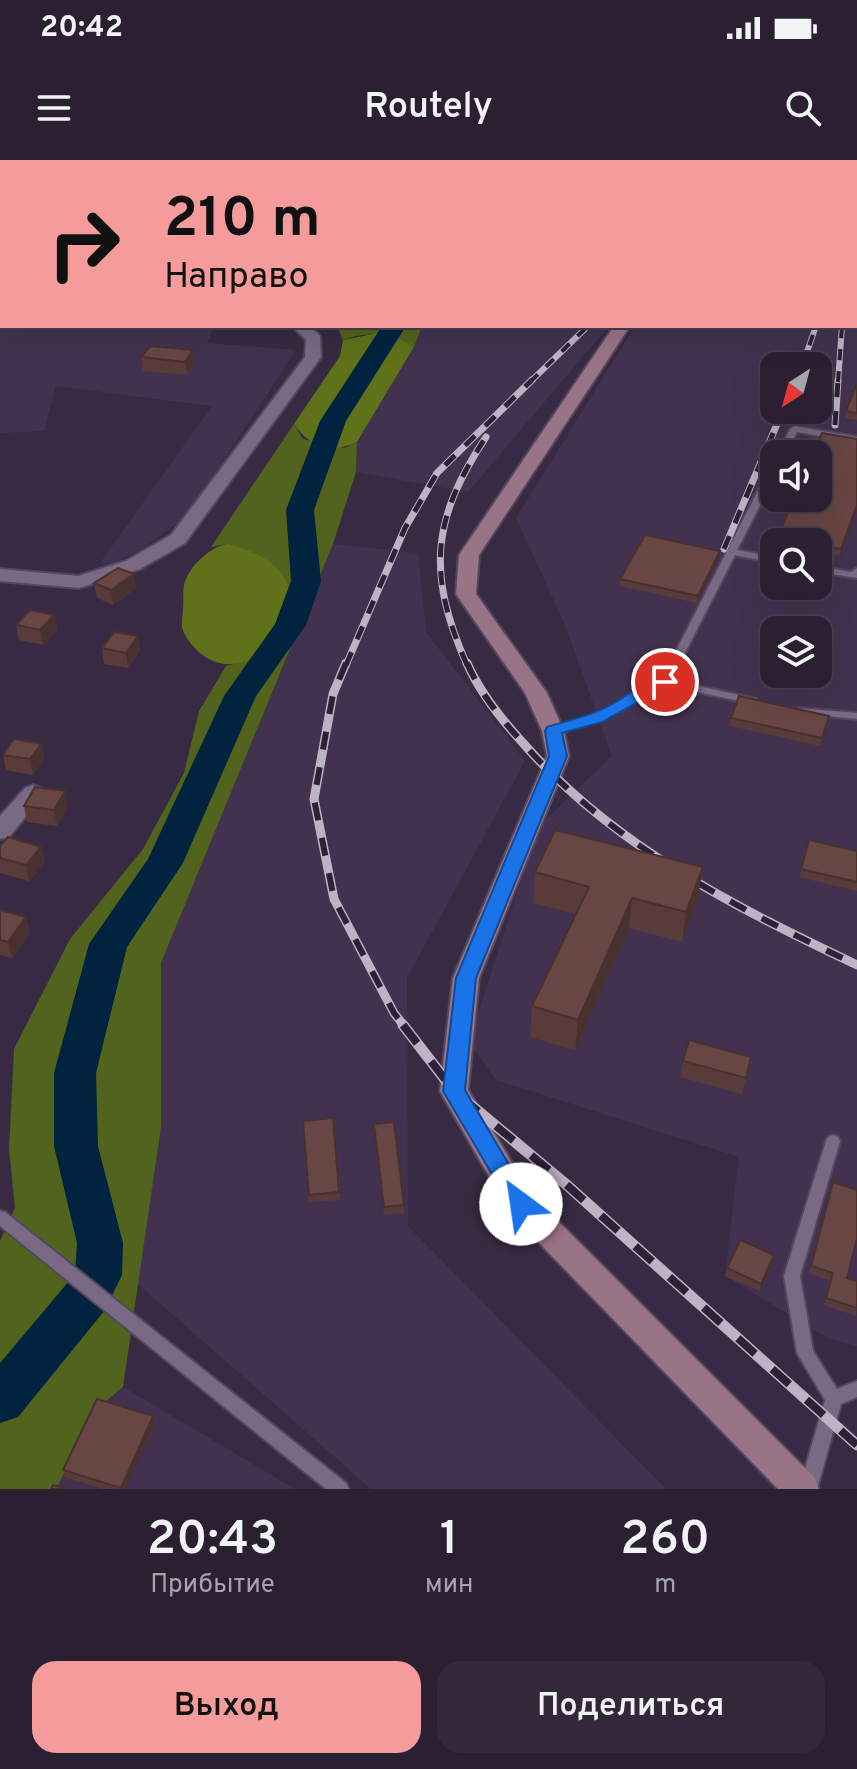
<!DOCTYPE html>
<html lang="ru">
<head>
<meta charset="utf-8">
<style>
  :root { --surface:#2a2032; --page:#32283a; --text:#f1f3f6; --muted:#a5a3ac; --line:#463e4d; --accent:#f59b9c }
  body { margin:0; font-family:Overpass,sans-serif; background:var(--page); color:var(--text); height:100vh; display:flex; flex-direction:column; font-size:30px; white-space:nowrap }
  * { box-sizing:border-box; margin:0 }
  p { font-size:26px; color:var(--muted) }
  .icon { flex:none; width:44px; height:44px; fill:none; stroke:currentColor; stroke-width:2; stroke-linecap:round; stroke-linejoin:round }
  .map { position:relative; height:1329px; overflow:hidden }
  .drawer { display:flex; flex-direction:column; background:var(--surface); flex:1 }
  .drawer>* { flex:none }
  .hud { position:absolute; left:0px; top:0px; width:858px; height:168px; box-shadow:0 8px 32px #0002,0 0 0 2px var(--line); background:#f59b9c; color:#111; overflow:hidden }
  .needle { width:52px; rotate:216deg }
  .fabs { position:absolute; left:760px; top:192px; display:grid; gap:16px }
  .fabs a { display:grid; place-items:center; width:72px; height:72px; border-radius:16px; background:var(--surface); box-shadow:0 8px 32px #0002,0 0 0 2px var(--line); font-size:40px }
  .pin { position:absolute; display:grid; place-items:center; width:68px; height:68px; color:#fff; margin:-34px; border:4px solid #fff; border-radius:50%; box-shadow:0 2px 8px #0007 }
  .me { position:absolute; width:88px; margin:-44px; rotate:329deg; stroke-linejoin:round; filter:drop-shadow(0 0 6px #0008) }
  .turn { display:flex; align-items:center; gap:28px; height:168px; padding:0 32px; font-size:36px }
  .turn .icon { width:104px; height:104px; stroke-width:2.5 }
  .turn b { display:block; font-size:56px; line-height:68px }
  .eta { display:flex; justify-content:space-evenly; align-items:center; height:136px; text-align:center }
  .eta b { font-size:48px; font-weight:600; line-height:56px }
  .primary-button { display:flex; gap:16px; margin-top:auto; padding:16px 32px }
  .primary-button a { flex:1; height:92px; border-radius:24px; background:var(--accent); color:#111; font-size:32px; font-weight:600; line-height:92px; text-align:center }
  .primary-button a+a { background:var(--page); color:var(--text) }
  .status { display:flex; justify-content:space-between; align-items:center; height:56px; padding:0 40px; background:var(--surface); direction:ltr }
  .status svg { height:22px; fill:currentColor }
  header { display:flex; justify-content:space-between; align-items:center; height:104px; padding:0 32px; background:var(--surface); font-size:36px; font-weight:600 }
  .map>svg:first-child { display:block }
</style>
</head>
<body>
<div class="status"><b>20:42</b><svg viewBox="0 0 49 12"><path d="M0 12V9h3v3zM5 12V6h3v6zM10 12V3h3v9zM15 12V0h3v12zM26 1h20v11H26zM47 4h2v5h-2z"/></svg></div>
<header><svg class="icon" aria-label="menu" viewBox="0 0 24 24"><path d="M4 6h16M4 12h16M4 18h16"/></svg>Routely<svg class="icon" aria-label="search" viewBox="0 0 24 24"><circle cx="10" cy="10" r="6"/><path d="M15 15l6 6"/></svg></header>
<div class="map">
<svg width="857" height="1329" viewBox="0 0 857 1329">
  <rect width="100%" height="100%" fill="#382a42"/>
  <path fill="#42324f" fill-rule="evenodd" d="M0 0H210L2 2V166H214L207 183 296 190 187 356 142 389 113 403H100L212 246 56 226 44 271 0 273Z
    M489 0H801L488 2Z
    M857 37V1186L828 1178 725 1116 739 997 496 920 469 882 538 667 612 596 565 465 516 358 635 166H856ZM774 206H818V250H774ZM774 294H818V338H774ZM774 382H818V426H774ZM774 470H818V514H774Z
    M422 166H609L468 332 356 312 357 282 414 187Z
    M333 384 418 393 426 472 525 601 407 818 408 1066 666 1329H371L137 1123 161 967V803Z
    M123 1227 295 1329H56L99 1247Z"/>
  <path fill="#52631d" d="M337 166H422L414 187C391 173 369 171 343 180Z
    M294 264 303 279 345 288 357 282 356 312 333 384 161 803V967L123 1227 99 1247 56 1329H0V1081L15 1048 9 989 14 889 70 779 143 689 184 613 199 551 226 506 238 503 226 384 211 387Z"/>
  <path fill="#5f721a" d="M378 173 395 176 414 187 357 282C333 294 309 287 294 264L340 196 343 180Z
    M226 384C254 389 297 409 288 445 286 454 279 464 275 473 253 515 206 514 184 473 180 466 183 457 183 449 184 440 182 426 186 419 193 403 210 388 226 384Z"/>
  <g fill="none" stroke-linecap="round" stroke-linejoin="round">
    <path fill="#00233f" fill-rule="evenodd" d="M458 0H478V2H458Z
      M382 166H406L346 261 314 350 321 421 306 465 256 536 183 703 127 787 96 913 98 986 123 1083 122 1115 105 1150 18 1257 0 1263V1203L75 1114 77 1083 54 986V913L89 784 148 699 224 536 275 464 291 421 286 350 320 261Z"/>
    <defs>
      <path id="lane" d="M794 266 857 277V283L797 272 786 294H778L790 269Z
        M774 306V318L737 390 774 397V403L735 395 671 520 757 539 758 541 757 543 753 544 665 525 650 530 624 549 600 560 553 575 549 573 547 571 549 569 592 556 616 545 642 526 661 520 769 309Z
        M818 406 851 412 857 408V418L818 412Z
        M798 548 857 553V559L794 553 792 551Z
        M833 975 838 977 840 981 800 1116 813 1191 837 1229 857 1221V1237L841 1244 817 1329H799L825 1240 797 1193 784 1116 826 981 828 977Z
        M0 1051 5 1052 346 1323 349 1329H326L0 1066Z"/>
      <path id="street" d="M292 166H309L320 176 321 197 185 383 140 409 79 428 0 421V409L78 416 126 401 171 375 305 197 306 180Z
        M33 625 41 628 45 633 9 677 0 679V656L25 628Z"/>
      <path id="secondary" d="M288 0H311L313 2H290Z
        M614 166H630L479 395 476 434 547 533 564 571 569 596 479 818 468 930 532 1035 814 1317 819 1329H778L510 1053 440 931 453 818 547 596 542 571 525 533 456 434 459 395Z"/>
    </defs>
    <use href="#lane" stroke="#53475c" stroke-width="4"/>
    <use href="#street" stroke="#53475c" stroke-width="4"/>
    <use href="#secondary" stroke="#53475c" stroke-width="4"/>
    <use href="#lane" fill="#796985" fill-rule="evenodd"/>
    <use href="#street" fill="#796985" fill-rule="evenodd"/>
    <use href="#secondary" fill="#997386" fill-rule="evenodd"/>
    <defs>
      <path id="rail-far3" d="M21 0 25 2
        M817 2 823 0
        M856 84 857 81
        M802 206 816 166
        M530 222 588 166
        M838 222 842 166"/>
      <path id="rail-far2" d="M835 265 838 220
        M724 389 783 250
        M346 505 405 368 437 313 532 220
        M467 505C427 414 431 360 486 277"/>
      <path id="rail-far1" d="M346 503 333 534 314 639 334 739 394 853 405 867
        M467 503C480 533 501 559 523 583 613 686 735 747 857 805"/>
      <path id="rail" d="M403 865 454 931 568 1026 857 1285"/>
    </defs>
    <use href="#rail-far3" stroke="#bdb3c5" stroke-width="6"/>
    <use href="#rail-far2" stroke="#bdb3c5" stroke-width="7"/>
    <use href="#rail-far1" stroke="#bdb3c5" stroke-width="9"/>
    <use href="#rail" stroke="#bdb3c5" stroke-width="11"/>
    <use href="#rail-far3" stroke="#2e2038" stroke-width="4" stroke-dasharray="11" stroke-linecap="butt"/>
    <use href="#rail-far2" stroke="#2e2038" stroke-width="5" stroke-dasharray="14" stroke-linecap="butt"/>
    <use href="#rail-far1" stroke="#2e2038" stroke-width="6" stroke-dasharray="18" stroke-linecap="butt"/>
    <use href="#rail" stroke="#2e2038" stroke-width="8" stroke-dasharray="23" stroke-linecap="butt"/>
  </g>
  <path fill="#593c3a" d="M193 190 194 203 187 215 143 211 141 197Z
    M857 224V260L845 258 846 251Z
    M857 279V349L839 396 818 392V382H777L778 376Z
    M719 398 697 443 620 426V419Z
    M134 414 136 429 113 445 97 438 94 423Z
    M54 455 57 470 43 485 19 480 16 465Z
    M138 476 140 491 128 508 104 504 102 488Z
    M731 558 827 564 820 586 730 566Z
    M41 584 44 599 33 615 6 610 3 595Z
    M24 646H68L57 666 27 662Z
    M809 680 857 691V731L799 717Z
    M0 686 41 687 45 703 29 721 0 713Z
    M703 707 698 737 682 782 629 768 575 890 530 877 532 846 576 754 533 743 535 712Z
    M0 750 26 757 30 773 12 798 0 795Z
    M751 897 742 934 680 917 683 901Z
    M333 958 340 1040 309 1042 303 961Z
    M374 964 404 1045V1053L384 1055Z
    M833 1022 847 1118 857 1121 856 1156 824 1145 830 1121 809 1113Z
    M774 1095 772 1103 760 1131 725 1116 727 1108Z
    M153 1256 155 1263 125 1329H103L65 1317 63 1310Z"/>
  <path fill="#493130" d="M193 190 194 203 187 215 185 202Z
    M857 345V349L839 396 841 389Z
    M720 391 719 398 697 443 698 436Z
    M134 414 136 429 113 445 111 430Z
    M54 455 57 470 43 485 40 470Z
    M138 476 140 491 128 508 126 493Z
    M41 584 44 599 33 615 30 599Z
    M65 631 68 646 57 666 54 650Z
    M41 687 45 703 29 721 26 705Z
    M703 707 698 737 682 782 686 752Z
    M632 738 629 768 575 890 578 860Z
    M26 757 30 773 12 798 8 782Z
    M774 1095 772 1103 760 1131 761 1124Z
    M153 1256 155 1263 125 1329H121Z"/>
  <path fill="#684644" stroke="#493130" stroke-width="2" d="M150 186 193 190 185 202 141 197Z
    M857 224V253L846 251Z
    M822 273 857 279V345L841 389 818 384V382H805L778 376 794 338H818V294H813Z
    M645 375 720 391 698 436 620 419Z
    M118 408 134 414 111 430 94 423Z
    M30 450 54 455 40 470 16 465Z
    M114 472 138 476 126 493 102 488Z
    M739 536 829 556 822 578 731 558Z
    M14 579 41 584 30 599 3 595Z
    M35 627 65 631 54 650 24 646Z
    M555 670 703 707 686 752 632 738 578 860 532 846 589 727 535 712Z
    M8 677 41 687 26 705 0 698V686Z
    M809 680 857 691V722L801 709Z
    M0 750 26 757 8 782 0 780Z
    M689 880 751 897 746 918 683 901Z
    M333 958 339 1032 309 1035 303 961Z
    M394 962 404 1045 384 1047 374 964Z
    M833 1022 857 1030V1078L847 1118 857 1121V1148L826 1138 833 1113 811 1106Z
    M740 1080 774 1095 761 1124 727 1108Z
    M97 1239 153 1256 121 1328 63 1310Z
    M53 1325 68 1329H51Z"/>
  <path fill="#1a73e8" stroke="#114b97" stroke-width="2" d="M665 517 674 522 602 562 562 573 567 596 476 818 465 930 532 1044 529 1050 521 1053 513 1050 443 931 456 818 549 596 545 571 547 567C570 560 594 555 614 543 632 532 644 523 665 517Z"/>
</svg>
<div class="fabs">
<a><svg class="needle" viewBox="-14 -14 28 28"><path d="M0-13l5 13h-10z" fill="#e53935"/><path d="M0 13l5-13h-10z" fill="#a5a3ac"/></svg></a>
<a><svg class="icon" aria-label="sound" viewBox="0 0 24 24"><path d="M4 9h4l5-4v14l-5-4H4zM17 9q2 3 0 6"/></svg></a>
<a><svg class="icon" aria-label="search" viewBox="0 0 24 24"><circle cx="10" cy="10" r="6"/><path d="M15 15l6 6"/></svg></a>
<a><svg class="icon" aria-label="layers" viewBox="0 0 24 24"><path d="M12 4l9 5-9 5-9-5zM3 14l9 5 9-5"/></svg></a>
</div>
<div class="pin" style="left:665px;top:522px;background:#d93025"><svg class="icon" aria-label="arrive" viewBox="0 0 24 24"><path d="M6 21V4h12l-3 4 3 4H6"/></svg></div>
<svg class="me" style="left:521px;top:1044px" viewBox="-20 -20 40 40"><circle r="19" fill="#fff"/><path d="M0-13L10 11 0 6-10 11z" fill="#1a73e8"/></svg>
<div class="hud">
<div class="turn"><svg class="icon" aria-label="right" viewBox="0 0 24 24"><path d="M7 20v-9h11M14 6l5 5-5 5"/></svg><div><b>210 m</b>Направо</div></div>
</div>
</div>
<section class="drawer">
<div class="eta">
<div><b>20:43</b><p>Прибытие</p></div>
<div><b>1</b><p>мин</p></div>
<div><b>260</b><p>m</p></div>
</div>
<div class="primary-button"><a>Выход</a><a>Поделиться</a></div>
</section>
</body>
</html>
